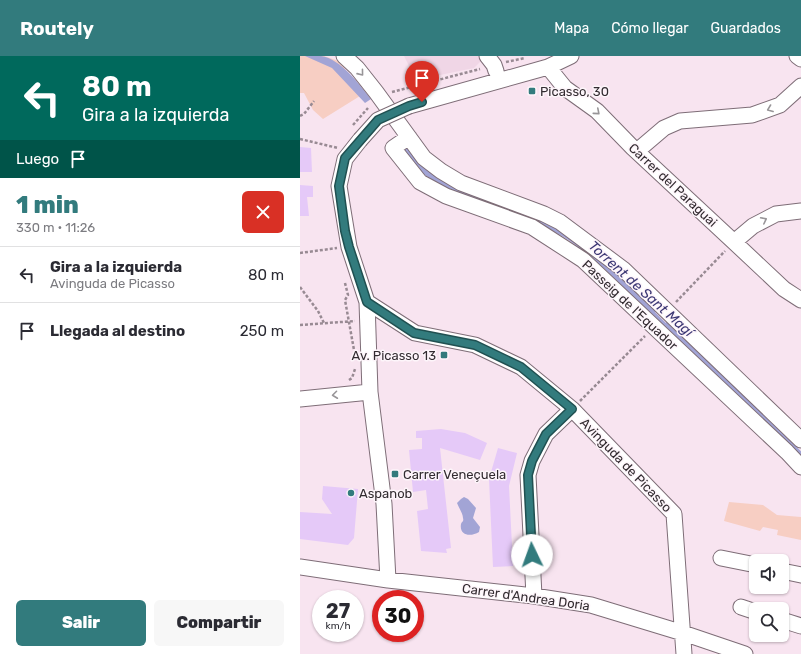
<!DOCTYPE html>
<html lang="es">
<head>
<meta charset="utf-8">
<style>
  :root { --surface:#fff; --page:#f7f7f7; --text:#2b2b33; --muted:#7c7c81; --line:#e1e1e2; --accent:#327b7d }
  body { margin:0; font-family:Rubik,sans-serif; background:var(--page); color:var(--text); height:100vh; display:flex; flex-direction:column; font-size:15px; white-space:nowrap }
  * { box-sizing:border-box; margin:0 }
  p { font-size:13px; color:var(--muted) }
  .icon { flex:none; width:22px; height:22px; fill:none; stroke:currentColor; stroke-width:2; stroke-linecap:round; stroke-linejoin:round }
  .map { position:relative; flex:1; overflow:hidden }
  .sheet { display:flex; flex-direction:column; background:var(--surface); width:300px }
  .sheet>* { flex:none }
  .top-card { background:#00695c; color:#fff; overflow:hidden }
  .tools { position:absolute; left:449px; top:498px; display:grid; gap:8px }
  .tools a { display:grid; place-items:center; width:40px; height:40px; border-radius:6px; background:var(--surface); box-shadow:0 1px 3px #0004; font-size:20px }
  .speed { position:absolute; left:12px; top:534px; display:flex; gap:8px; font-size:20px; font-weight:700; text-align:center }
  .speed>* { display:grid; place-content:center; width:52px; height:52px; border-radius:50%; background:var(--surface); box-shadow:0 1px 3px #0004; line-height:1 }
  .speed small { font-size:10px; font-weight:400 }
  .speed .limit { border:6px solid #d22; background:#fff; color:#111 }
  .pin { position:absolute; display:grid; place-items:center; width:34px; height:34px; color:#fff; margin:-41px -17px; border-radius:50% 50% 50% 0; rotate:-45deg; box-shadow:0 0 4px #0007 }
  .pin .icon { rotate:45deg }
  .me { position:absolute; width:44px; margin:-22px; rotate:357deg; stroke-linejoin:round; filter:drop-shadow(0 0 3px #0008) }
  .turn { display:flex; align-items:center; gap:14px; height:84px; padding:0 16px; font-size:18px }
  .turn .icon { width:52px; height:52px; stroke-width:2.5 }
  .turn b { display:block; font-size:28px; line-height:34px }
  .then { display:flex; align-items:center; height:38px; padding:0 16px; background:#0003; gap:8px; font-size:15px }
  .round { display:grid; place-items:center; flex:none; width:42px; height:42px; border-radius:6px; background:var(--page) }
  .head { display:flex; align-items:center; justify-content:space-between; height:68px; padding:0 16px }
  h1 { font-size:24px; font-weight:800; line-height:30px; color:var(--accent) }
  .button { display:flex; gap:8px; margin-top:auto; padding:8px 16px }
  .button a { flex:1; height:46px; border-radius:6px; background:var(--accent); color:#fff; font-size:16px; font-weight:800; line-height:46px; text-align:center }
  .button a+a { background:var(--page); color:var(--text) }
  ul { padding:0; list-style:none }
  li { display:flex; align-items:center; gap:12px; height:56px; padding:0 16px; border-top:1px solid var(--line) }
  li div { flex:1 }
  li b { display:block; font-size:15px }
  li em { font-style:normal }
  header { display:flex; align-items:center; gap:24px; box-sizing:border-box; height:56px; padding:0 20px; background:var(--accent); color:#fff }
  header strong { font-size:19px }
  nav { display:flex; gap:22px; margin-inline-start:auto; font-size:14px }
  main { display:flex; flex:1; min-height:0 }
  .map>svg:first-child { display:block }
</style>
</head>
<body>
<header>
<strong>Routely</strong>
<nav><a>Mapa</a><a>Cómo llegar</a><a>Guardados</a></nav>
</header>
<main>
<section class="sheet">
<div class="top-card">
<div class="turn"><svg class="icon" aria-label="left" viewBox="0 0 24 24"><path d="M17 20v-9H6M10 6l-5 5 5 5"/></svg><div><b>80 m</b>Gira a la izquierda</div></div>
<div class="then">Luego<svg class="icon" aria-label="arrive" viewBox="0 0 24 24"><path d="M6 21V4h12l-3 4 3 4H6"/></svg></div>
</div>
<div class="head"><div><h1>1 min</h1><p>330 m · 11:26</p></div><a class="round" style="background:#d93025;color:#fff"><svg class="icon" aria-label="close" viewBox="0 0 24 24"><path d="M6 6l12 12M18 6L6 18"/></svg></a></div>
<ul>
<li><svg class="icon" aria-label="left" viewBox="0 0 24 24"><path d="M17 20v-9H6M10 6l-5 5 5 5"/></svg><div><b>Gira a la izquierda</b><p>Avinguda de Picasso</p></div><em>80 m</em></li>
<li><svg class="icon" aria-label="arrive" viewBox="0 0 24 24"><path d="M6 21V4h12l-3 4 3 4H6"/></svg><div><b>Llegada al destino</b></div><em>250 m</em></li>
</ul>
<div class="button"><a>Salir</a><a>Compartir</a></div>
</section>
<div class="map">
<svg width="501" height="598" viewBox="0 0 501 598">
  <rect width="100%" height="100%" fill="#f8e4f0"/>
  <path fill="#f0d6e6" d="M104 0H186L174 12 116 24Z"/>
  <path fill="#f7cec3" d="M0 0H24L41 6 60 40 23 63 13 54 4 37H0Z
    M429 446 463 449 477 459 501 461V484L477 479 478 474 463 471 460 475 424 465Z"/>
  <path fill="#a2a4d5" d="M5 0C10 0 15 0 21 0 41 3 59 28 71 43L65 47 32 12Z
    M110 90 194 143 191 151 149 134 123 118 103 94Z
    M202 145 281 183 359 252 352 260C324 232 296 201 262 180 243 169 221 162 200 155Z
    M370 262 483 371 477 378 363 270Z
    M164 441 168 443 176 452 173 462 180 471 179 476C171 481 159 480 161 468 162 465 164 466 163 462 163 458 159 452 157 447L161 443Z"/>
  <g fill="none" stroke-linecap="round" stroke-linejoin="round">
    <path stroke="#a2a4d5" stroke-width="4" d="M188 146 204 152
      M351 255 367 271
      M475 373 501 398"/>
  </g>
  <path fill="#e5c9f8" d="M0 91 11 92 12 116H0Z
    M0 129 13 130V141H7L9 160H0Z
    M141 373 165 377 187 387 180 404 140 392 151 492 146 493 147 497 121 495 117 455 128 453 126 434 113 436 109 394 122 393V382H116V375Z
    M198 392 217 397 209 430 213 510 193 511 189 423Z
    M23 430 58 433 54 482 48 489 0 483V456L32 458 22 443Z"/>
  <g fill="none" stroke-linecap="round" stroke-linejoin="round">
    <defs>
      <path id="minor" d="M44 0 57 12 76 36 124 102 141 115 161 127 244 158 260 166 323 213 501 384
        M187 0 194 9 196 15
        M497 0 501 3
        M248 11 265 32 297 55 333 92 434 186 484 233 501 244
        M109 50 248 11 271 0
        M109 81 93 92 120 126 146 140 232 171 283 204 487 396 501 411
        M60 84 45 103 39 130 49 191 67 246 70 336 84 448 88 524
        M337 95 364 72 380 65 452 59 480 49 501 30
        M434 186 453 170 476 158 501 155
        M67 246 115 277 175 289 221 311 272 353 374 458 384 598
        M0 343 70 336
        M421 502 456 509
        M0 511 88 524 234 540 291 549 383 577 445 598
        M482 515 501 519
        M234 540 228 419 232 405 246 378 272 353
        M441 551 456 556
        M482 564 501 570"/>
    </defs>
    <use href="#minor" stroke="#7e6d77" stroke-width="17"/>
    <path stroke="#988a93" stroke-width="2.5" stroke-dasharray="3 2" stroke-linecap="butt" d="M206 6 225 2
      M92 36 180 13
      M0 60 4 58 14 45
      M53 69 68 52
      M0 83 38 92
      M0 197 37 192
      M45 227 48 239 45 244 54 294
      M0 231 18 255 24 267
      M376 246 425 195
      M0 269 55 265
      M49 324 52 322 55 313
      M280 345 345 280"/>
    <use href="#minor" stroke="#fff" stroke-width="15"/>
    <defs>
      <path id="minor-bridge" d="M60 84 78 64 109 50"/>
    </defs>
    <use href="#minor-bridge" stroke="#7e6d77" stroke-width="17" stroke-linecap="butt"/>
    <use href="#minor-bridge" stroke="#fff" stroke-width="15"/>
  </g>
  <defs><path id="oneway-chevron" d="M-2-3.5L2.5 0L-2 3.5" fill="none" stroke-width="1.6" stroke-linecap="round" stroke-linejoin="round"/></defs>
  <g stroke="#989598">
    <use href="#oneway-chevron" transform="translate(61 17) rotate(51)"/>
    <use href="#oneway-chevron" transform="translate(470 53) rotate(159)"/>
    <use href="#oneway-chevron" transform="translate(297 56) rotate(41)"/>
    <use href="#oneway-chevron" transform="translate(464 164) rotate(-27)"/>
    <use href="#oneway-chevron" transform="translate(35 339) rotate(173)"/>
  </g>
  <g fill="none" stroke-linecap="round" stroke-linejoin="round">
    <defs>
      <path id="route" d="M122 46 109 50 78 64 45 102 39 130 45 175 49 191 67 246 114 277 175 289 221 311 272 353 246 378 232 405 228 419 232 499"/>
    </defs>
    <use href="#route" stroke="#205051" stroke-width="10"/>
    <use href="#route" stroke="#327b7d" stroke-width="7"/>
  </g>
  <g fill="#327b7d" stroke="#fdf5fa" stroke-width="1.5">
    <rect x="228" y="31" width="8" height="8" rx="2"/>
    <rect x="140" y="295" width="8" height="8" rx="2"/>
    <rect x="91" y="414" width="8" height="8" rx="2"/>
    <circle cx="51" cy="437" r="4"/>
  </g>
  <g text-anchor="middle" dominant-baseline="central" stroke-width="3" stroke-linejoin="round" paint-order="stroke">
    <g font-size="13" fill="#322b30" stroke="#fdf5fa" text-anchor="start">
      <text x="240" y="35">Picasso, 30</text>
      <text x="136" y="299" text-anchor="end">Av. Picasso 13</text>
      <text x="103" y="418">Carrer Veneçuela</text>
      <text x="59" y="437">Aspanob</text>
    </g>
    <g font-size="13" fill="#322b30" stroke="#fdf5fa">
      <text transform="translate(373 129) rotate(43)">Carrer del Paraguai</text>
      <text transform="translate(330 249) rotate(43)">Passeig de l'Equador</text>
      <text transform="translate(326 409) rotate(46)">Avinguda de Picasso</text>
      <text transform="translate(226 541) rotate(8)">Carrer d'Andrea Doria</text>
    </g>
    <g font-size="14" font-style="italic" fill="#3b3774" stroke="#fdf5fa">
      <text transform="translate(341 233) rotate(42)">Torrent de Sant Magí</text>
    </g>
  </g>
</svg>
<div class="tools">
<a><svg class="icon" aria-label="sound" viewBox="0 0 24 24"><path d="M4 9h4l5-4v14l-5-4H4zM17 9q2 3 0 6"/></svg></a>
<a><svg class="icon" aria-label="search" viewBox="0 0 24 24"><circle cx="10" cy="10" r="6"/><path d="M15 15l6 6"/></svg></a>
</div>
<div class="speed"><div>27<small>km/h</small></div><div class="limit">30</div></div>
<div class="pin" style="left:122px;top:46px;background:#d93025"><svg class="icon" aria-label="arrive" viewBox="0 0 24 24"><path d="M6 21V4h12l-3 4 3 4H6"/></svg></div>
<svg class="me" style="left:232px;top:499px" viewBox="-20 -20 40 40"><circle r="19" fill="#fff"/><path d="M0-13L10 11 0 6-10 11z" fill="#327b7d"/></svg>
</div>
</main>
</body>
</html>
